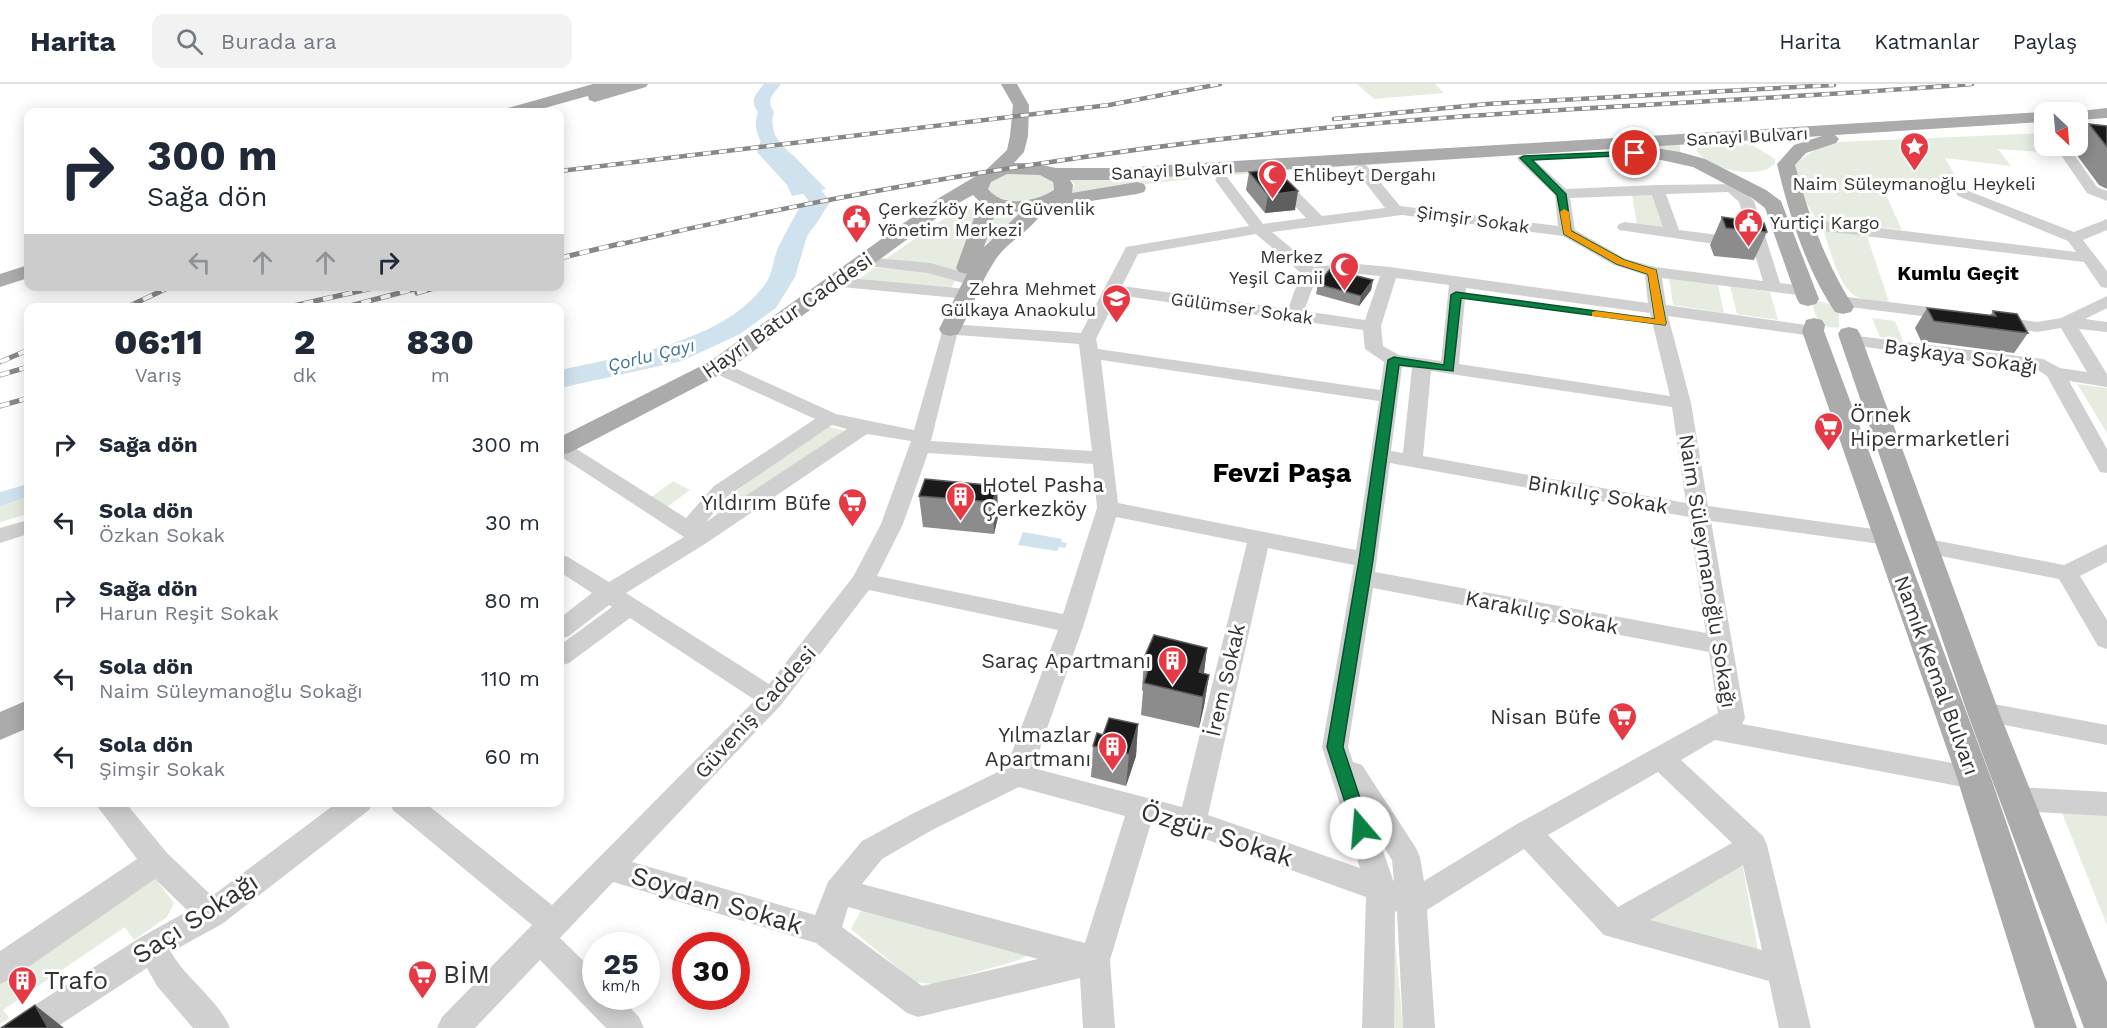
<!DOCTYPE html>
<html lang="tr">
<head>
<meta charset="utf-8">
<style>
  :root { --surface:#fff; --page:#f2f2f3; --text:#1f2937; --muted:#747a83; --line:#e0e1e3 }
  body { margin:0; font-family:"Work Sans",sans-serif; background:var(--page); color:var(--text); height:100vh; display:flex; flex-direction:column; font-size:22px; white-space:nowrap }
  * { box-sizing:border-box; margin:0 }
  p { font-size:20px; color:var(--muted) }
  .icon { flex:none; width:33px; height:33px; fill:none; stroke:currentColor; stroke-width:2; stroke-linecap:round; stroke-linejoin:round }
  .map { position:relative; flex:1; overflow:hidden }
  .panel { position:absolute; left:24px; top:219px; width:540px; height:504px; display:flex; flex-direction:column; background:var(--surface); border-radius:12px; box-shadow:0 3px 15px #0003 }
  .panel>* { flex:none }
  .banner { position:absolute; left:24px; top:24px; width:540px; height:183px; border-radius:12px; box-shadow:0 3px 15px #0003; background:#fff; color:var(--text); overflow:hidden }
  .needle { width:39px; rotate:154deg }
  .tools { position:absolute; left:2034px; top:18px; display:grid; gap:12px }
  .tools a { display:grid; place-items:center; width:54px; height:54px; border-radius:12px; background:var(--surface); box-shadow:0 3px 15px #0003; font-size:30px }
  .speed { position:absolute; left:582px; top:848px; display:flex; gap:12px; font-size:30px; font-weight:700; text-align:center }
  .speed>* { display:grid; place-content:center; width:78px; height:78px; border-radius:50%; background:var(--surface); box-shadow:0 3px 15px #0003; line-height:1 }
  .speed small { font-size:15px; font-weight:400 }
  .speed .limit { border:9px solid #d22; background:#fff; color:#111 }
  .pin { position:absolute; display:grid; place-items:center; width:51px; height:51px; color:#fff; margin:-26px; border:3px solid #fff; border-radius:50%; box-shadow:0 2px 6px #0007 }
  .me { position:absolute; width:66px; margin:-33px; rotate:342deg; stroke-linejoin:round; filter:drop-shadow(0 0 4px #0008) }
  .turn { display:flex; align-items:center; gap:21px; height:126px; padding:0 24px; font-size:27px }
  .turn .icon { width:78px; height:78px; stroke-width:2.5 }
  .turn b { display:block; font-size:42px; line-height:51px }
  .lanes { display:flex; align-items:center; height:57px; padding:0 24px; background:#0003; justify-content:center; gap:30px; direction:ltr }
  .lanes .off { opacity:.35 }
  .eta { display:flex; justify-content:space-evenly; align-items:center; height:102px; text-align:center }
  .eta b { font-size:36px; font-weight:800; line-height:42px }
  ul { padding:0; list-style:none }
  li { display:flex; align-items:center; gap:18px; height:78px; padding:0 24px }
  li div { flex:1 }
  li b { display:block; font-size:22px }
  li em { font-style:normal }
  header { display:flex; align-items:center; gap:36px; box-sizing:border-box; height:84px; padding:0 30px; background:var(--surface); border-bottom:2px solid var(--line) }
  header strong { font-size:28px }
  nav { display:flex; gap:33px; margin-inline-start:auto; font-size:21px }
  .search { width:420px; height:54px; background:var(--page); display:flex; align-items:center; gap:15px; box-sizing:border-box; padding:0 21px; border-radius:12px; color:var(--muted); font-size:22px }
  .map>svg:first-child { display:block }
</style>
</head>
<body>
<header>
<strong>Harita</strong>
<div class="search"><svg class="icon" aria-label="search" viewBox="0 0 24 24"><circle cx="10" cy="10" r="6"/><path d="M15 15l6 6"/></svg>Burada ara</div>
<nav><a>Harita</a><a>Katmanlar</a><a>Paylaş</a></nav>
</header>
<div class="map">
<svg width="2107" height="944" viewBox="0 0 2107 944">
  <rect width="100%" height="100%" fill="#fff"/>
  <path fill="#e6ecdf" d="M1357 0H1435L1444 9 1374 15Z
    M2044 49V62H2078V49L2107 54V67L2065 62 2063 67H2053V69L1998 65 2011 82 1945 74 1963 105 1926 101V104L1880 98 1902 146 1862 141 1858 144 1818 138 1802 112 1794 83 1796 79 1822 61 1839 58Z
    M1733 57 1754 62 1775 75V79C1761 97 1709 86 1697 67L1699 62Z
    M1680 60V69C1614 58 1541 70 1475 74 1340 83 1204 90 1070 110L1075 101 1069 94Z
    M1037 89 1052 97 1054 106C1037 124 1006 119 988 108L986 103C995 85 1021 90 1037 89Z
    M1653 110 1665 144 1637 141 1632 111Z
    M994 123 1031 126 984 161Z
    M976 124 980 126 958 188 884 176 951 130Z
    M1823 145 1866 149 1889 218C1880 217 1869 217 1860 214 1839 208 1830 164 1823 145Z
    M874 184 924 186 955 197 950 206 855 198Z
    M1669 194 1718 201 1724 229 1673 221Z
    M1730 202 1770 208 1778 236 1737 230Z
    M1819 217 1832 221 1839 228V243C1825 246 1815 236 1813 222L1815 219Z
    M1872 234 1895 237 1903 257 1880 253Z
    M2077 300 2107 304V349L2081 306Z
    M829 343 846 347 707 441 728 414 765 385Z
    M673 397 690 406 667 423 650 414Z
    M28 413V430L0 438V422Z
    M2059 721 2107 728V841Z
    M1742 778 1758 867 1635 840Z
    M153 792 174 819 167 833 134 856 125 843 3 926 9 934 0 940V894Z
    M862 825 1030 870 1019 876 935 900 915 898 851 845Z
    M1394 844 1403 944H1391Z"/>
  <path fill="#cfe2ee" d="M770 55V57L793 71 826 105 792 112 787 101 757 68 761 56Z
    M815 116 831 117 807 152 795 193 776 224 740 250 682 277 560 304V286C627 271 723 259 766 199 773 189 773 175 778 164 785 149 794 134 802 119Z
    M28 400V413L0 422V408Z
    M1023 448 1062 455 1061 458 1067 459 1065 464 1059 463 1057 467 1018 461Z"/>
  <g fill="none" stroke-linecap="round" stroke-linejoin="round">
    <path fill="#cfe2ee" fill-rule="evenodd" d="M764 0H781C773 11 765 15 774 28 767 54 786 63 801 80 811 90 819 103 828 115 823 131 811 157 791 152L788 148 805 127 808 116C801 107 796 96 789 88 772 69 749 56 758 28 749 16 756 10 764 0Z"/>
    <path fill="#d0d0d0" fill-rule="evenodd" d="M2058 62H2068L2097 103 2107 107V117L2087 109 2056 64Z
      M1524 70 1529 71 1566 105 1657 101 1737 100 1754 117 1780 199 1812 203 1814 207 1812 211 1806 212 1662 194 1666 221 1813 242 1819 243 1822 247 1819 251 1813 252 1668 232 1691 319 1708 422 1888 447 1896 449 1899 454 1896 459 1888 461 1711 437 1745 634 1742 640 1974 683 1984 686 1988 694 1984 702 1974 705 1715 656 1681 676 1763 752 1767 761 1811 944H1779L1769 897 1604 851 1524 765 1427 826 1435 944H1403L1397 828 1395 827 1394 944H1362L1366 813 1191 750 1151 739 1110 876 1115 944H1083L1080 894 918 933 907 929 816 859 613 798 560 854 596 889V912H619L639 933 644 944H606L540 876 475 944H437L442 933 532 841 393 726 389 718H424L552 821 755 616 630 534 569 579 560 582V561L612 523 609 521 569 552 560 555V534L592 509 560 488V470L568 473 609 498 684 453 560 372V357L567 359 686 434 714 402 815 335 710 287 708 283 710 279H724L836 330 914 346 944 241 950 240 1081 249 1126 163 1249 142 1215 96 1217 93H1227L1263 140 1306 134 1268 93 1275 89 1280 90 1322 132 1385 124 1354 84 1361 80 1366 81 1400 122 1558 142 1555 111 1519 77 1517 74ZM1728 108 1739 118 1763 197 1655 183 1626 175 1575 146 1570 114 1652 111 1663 143 1625 138 1619 140 1617 143 1619 146 1742 164 1748 162 1750 159 1742 154 1679 146 1666 110ZM1402 131 1563 152 1614 181 1645 191 1648 219 1390 183 1347 179 1314 183 1272 148ZM1256 150 1301 189 1288 225 1122 202 1138 170ZM1347 189 1380 192 1365 236 1304 227 1317 192ZM1396 194 1449 201 1441 277 1399 271 1383 262 1381 242ZM1466 204 1650 229 1670 312 1459 280ZM1118 211 1363 246 1365 265 1384 278 1380 306 1098 265 1096 255ZM957 251 1079 260 1092 367 931 357ZM1101 276 1379 317 1356 466 1118 419ZM1402 283 1412 284 1403 369 1391 367ZM1431 287 1672 323 1686 419 1423 372ZM832 341 847 345 706 438 728 412ZM867 350 911 357 881 440 853 493 769 600 626 509 708 458ZM928 369 1093 380 1097 424 1063 530 877 492 903 440ZM1390 379 1689 433 1706 549 1375 488ZM1116 433 1247 459 1182 723 1033 684 1084 540ZM1268 464 1354 481 1322 663 1360 784 1208 731ZM1373 504 1709 568 1718 629 1517 740 1424 797 1420 773 1416 764 1362 681 1353 678 1348 663ZM869 506 1058 546 1006 684 912 730 862 757 828 798 815 831 632 778 781 621ZM1658 688 1732 759 1618 823 1548 751ZM1019 703 1125 732 1085 859 862 800 882 775 932 746ZM1379 755 1392 776 1394 797 1393 796ZM1743 781 1762 866 1650 836ZM848 823 1038 875 922 902 842 843Z
      M1963 105 2074 148 2107 135V146L2083 156 2107 187V204L2101 203 2084 178 1806 145 1798 140 1806 135 2076 168 2068 157 1958 112 1956 109Z
      M865 173 930 179 969 190 971 194 963 199 928 189 859 181 857 178Z
      M837 193 957 204 963 205 965 209 963 213 957 214 831 202 829 198Z
      M1839 212 1954 226 1960 227 1963 231 1960 235 1954 236 1833 221 1830 217 1833 213Z
      M2107 212V224L2085 235 2107 238V248L2079 245 2107 290V303L2069 297 2107 365V389L2100 388 2047 292 2038 286 1850 261 1844 260 1841 256 1844 252 1850 251 2043 275 2060 284 2087 288 2061 244 2037 248 1993 242 1987 241 1984 237 1987 233 1993 232 2037 238 2061 234Z
      M28 436V450L0 459V444Z
      M1923 454 2064 481 2107 460V478L2080 492 2107 536V565L2098 562 2059 495 1915 467 1912 462 1915 457Z
      M1983 618 2107 641V661L1974 635 1970 628 1974 621Z
      M2017 703 2107 708V732L2017 727 2007 723 2003 715 2007 707Z
      M94 718H125L167 769 212 812 338 718H373L369 726 222 840 171 868C187 896 218 915 230 944H193L157 902 147 884 55 944H11L16 933 141 853 188 827 155 795 11 895 0 900V867L137 775Z"/>
    <path fill="#ababab" fill-rule="evenodd" d="M593 0H648L646 3 595 18 589 16 588 12 530 28H506L508 24Z
      M1001 0H1017L1029 21 1028 52 1024 68 1014 79H1032L1056 84H1117L2044 28H2046L2044 38 1835 51 1839 55 1836 59 1806 69 1795 81C1808 129 1826 181 1854 223L1851 228 1843 230 1835 228C1806 185 1789 130 1777 80L1794 61 1822 52 1117 96H1070L1073 101 1072 109 1137 98 1144 100 1146 104 1144 108 1137 110 1044 124C1035 146 1006 157 994 178 981 198 972 223 961 245L958 250 950 252 942 250 939 245 967 190 959 188 956 184 977 126 982 120 973 111 953 122 725 288 569 369 560 371V353L709 278 939 114 986 86 1007 66 1010 52 1013 21ZM1007 90 1040 91 1053 98 1054 106C1035 118 1003 124 988 105L991 98ZM998 126 1021 128 984 163 996 127Z
      M2107 24V34L2078 36V28H2071Z
      M1649 63 1680 68 1705 75 1766 106 1781 117 1819 215 1816 220 1808 222 1800 220 1797 215 1765 124 1752 114 1693 83 1643 72 1640 68 1643 64Z
      M28 181V194L0 203V190Z
      M1814 234 1822 236 1825 241 1824 247 1991 694 2077 944H2035L1957 694 1802 247 1806 236Z
      M1849 243 1857 245 1860 250 1999 628 2107 898V944H2084L1967 628 1838 250 1841 245Z
      M28 616V644L0 656V628Z"/>
    <defs>
      <path id="rail-far1" d="M1334 35 1487 20 1834 1
        M560 87 1109 21 1220 0
        M617 161C853 106 1093 66 1335 43 1547 23 1760 17 1972 0"/>
      <path id="rail" d="M560 174 623 159
        M417 209 441 202
        M125 224 172 202
        M284 224 382 202
        M342 224 426 202
        M0 278 28 266
        M0 291 28 283
        M0 322 28 314"/>
    </defs>
    <use href="#rail-far1" stroke="#888" stroke-width="4.5"/>
    <use href="#rail" stroke="#888" stroke-width="5"/>
    <use href="#rail-far1" stroke="#fff" stroke-width="3" stroke-dasharray="8" stroke-linecap="butt"/>
    <use href="#rail" stroke="#fff" stroke-width="4" stroke-dasharray="10" stroke-linecap="butt"/>
  </g>
  <path fill="#8c8c8c" d="M2089 40 2107 42V105L2099 101 2073 66 2076 62H2078V59Z
    M1249 88 1295 126 1265 129 1246 106Z
    M1722 133 1767 148 1754 176 1714 172 1710 161Z
    M1373 196 1371 206 1359 222 1316 210 1318 200Z
    M1927 224 1990 232 1993 227 2028 249 2014 269 1921 257 1915 244Z
    M997 402 998 433 994 450 923 443 919 412Z
    M1207 564 1204 589 1209 591 1204 622 1199 644 1141 631 1143 607 1142 606 1144 574Z
    M1138 640 1136 672 1126 702 1091 693 1093 662 1103 651Z"/>
  <path fill="#5f5f5f" d="M1298 107 1295 126 1265 129 1268 111Z
    M1373 196 1371 206 1359 222 1361 212Z
    M997 402 998 433 994 450 993 418Z
    M1207 564 1203 596 1199 588Z
    M1209 591 1204 622 1199 644 1203 613Z
    M1138 640 1136 672 1126 702 1129 670Z
    M35 921 64 944H48Z"/>
  <path fill="#1a1a1a" stroke="#5f5f5f" stroke-width="1.5" d="M2089 40 2107 42V63Z
    M1276 85 1298 107 1268 111 1249 88Z
    M1722 133 1764 139 1767 148 1726 144Z
    M1330 185 1373 196 1361 212 1318 200Z
    M1927 224 1996 232 1993 227 2017 230 2028 249 1934 237Z
    M925 395 997 402 993 418 919 412Z
    M1154 551 1207 564 1199 588 1209 591 1203 613 1144 599 1151 576 1144 574Z
    M1109 634 1138 640 1129 670 1093 662 1097 649 1103 651Z
    M35 921 48 944H1Z"/>
  <path fill="#0b8043" stroke="#07532c" stroke-width="1.5" d="M1638 67 1639 69 1635 71 1532 76 1566 110 1571 147 1624 176 1656 186 1666 239 1665 241 1461 214 1453 287 1399 281 1373 476 1343 663 1370 744 1367 749 1361 751 1355 749 1327 663 1359 476 1388 276 1394 273 1444 281 1451 211 1456 208 1655 235 1648 190 1617 180 1564 150 1557 111 1520 74 1524 72Z"/>
  <path fill="#f59e0b" d="M1564 125 1569 128 1571 147 1624 176 1656 186 1666 239 1665 241 1592 232V228L1596 227 1655 235 1648 190 1617 180 1564 150 1560 128Z"/>
  <defs>
    <symbol id="sight-pin" viewBox="-11 -11 22 30"><path d="M0 17L-7.5 6A9.5 9.5 0 1 1 7.5 6Z" fill="#e63946" stroke="#fff"/><path d="M0-6L1.8-2.2L6-1.7L2.9 1.2L3.7 5.4L0 3.3L-3.7 5.4L-2.9 1.2L-6-1.7L-1.8-2.2Z" fill="#fff"/></symbol>
    <symbol id="mosque-pin" viewBox="-11 -11 22 30"><path d="M0 17L-7.5 6A9.5 9.5 0 1 1 7.5 6Z" fill="#e63946" stroke="#fff"/><path d="M3.5-4.9A6 6 0 1 0 3.5 4.9A5 5 0 1 1 3.5-4.9Z" fill="#fff"/></symbol>
    <symbol id="civic-pin" viewBox="-11 -11 22 30"><path d="M0 17L-7.5 6A9.5 9.5 0 1 1 7.5 6Z" fill="#e63946" stroke="#fff"/><path d="M-.6-6.5H3V-4.5H.6V-3L4-1V1h2V6H-6V1h2V-1L-.6-3ZM-1.2 2.5V6h2.4V2.5Z" fill="#fff"/></symbol>
    <symbol id="school-pin" viewBox="-11 -11 22 30"><path d="M0 17L-7.5 6A9.5 9.5 0 1 1 7.5 6Z" fill="#e63946" stroke="#fff"/><path d="M0-5L7-2L0 1L-7-2ZM-4 1L0 2.5L4 1V4Q0 6-4 4Z" fill="#fff"/></symbol>
    <symbol id="supermarket-pin" viewBox="-11 -11 22 30"><path d="M0 17L-7.5 6A9.5 9.5 0 1 1 7.5 6Z" fill="#e63946" stroke="#fff"/><path d="M-6-5.5h2.5l.6 2H6L4.5 2H-2.5L-4.4-4H-6ZM-1.5 3.2a1.3 1.3 0 1 0 .1 0ZM3 3.2a1.3 1.3 0 1 0 .1 0Z" fill="#fff"/></symbol>
    <symbol id="building-pin" viewBox="-11 -11 22 30"><path d="M0 17L-7.5 6A9.5 9.5 0 1 1 7.5 6Z" fill="#e63946" stroke="#fff"/><path d="M-4-6H4V6H1V3H-1V6H-4ZM-2.5-4.3h1.7v1.8h-1.7ZM.8-4.3h1.7v1.8H.8ZM-2.5-1h1.7V.8h-1.7ZM.8-1h1.7V.8H.8Z" fill="#fff"/></symbol>
  </defs>
  <g fill-rule="evenodd">
    <use href="#sight-pin" x="1898" y="46" width="33" height="45"/>
    <use href="#mosque-pin" x="1256" y="74" width="33" height="45"/>
    <use href="#civic-pin" x="840" y="118" width="33" height="45"/>
    <use href="#civic-pin" x="1732" y="122" width="33" height="45"/>
    <use href="#mosque-pin" x="1328" y="166" width="33" height="45"/>
    <use href="#school-pin" x="1100" y="198" width="33" height="45"/>
    <use href="#supermarket-pin" x="1812" y="326" width="33" height="45"/>
    <use href="#building-pin" x="944" y="396" width="33" height="45"/>
    <use href="#supermarket-pin" x="836" y="402" width="33" height="45"/>
    <use href="#building-pin" x="1156" y="560" width="33" height="45"/>
    <use href="#supermarket-pin" x="1606" y="616" width="33" height="45"/>
    <use href="#building-pin" x="1096" y="646" width="33" height="45"/>
    <use href="#supermarket-pin" x="406" y="874" width="33" height="45"/>
    <use href="#building-pin" x="6" y="880" width="33" height="45"/>
  </g>
  <g text-anchor="middle" dominant-baseline="central" stroke-width="6" stroke-linejoin="round" paint-order="stroke">
    <g font-size="18" fill="#333" stroke="#fff">
      <text transform="translate(1747 52) rotate(-3)">Sanayi Bulvarı</text>
      <text transform="translate(1172 86) rotate(-3)">Sanayi Bulvarı</text>
      <text transform="translate(1473 135) rotate(8)">Şimşir Sokak</text>
      <text transform="translate(1242 224) rotate(8)">Gülümser Sokak</text>
    </g>
    <g font-size="18" fill="#333" stroke="#fff" text-anchor="start">
      <text x="1293" y="90">Ehlibeyt Dergahı</text>
      <text x="1914" y="99" text-anchor="middle">Naim Süleymanoğlu Heykeli</text>
      <text x="878" y="124">Çerkezköy Kent Güvenlik<tspan x="878" dy="21">Yönetim Merkezi</tspan></text>
      <text x="1770" y="138">Yurtiçi Kargo</text>
      <text x="1323" y="172" text-anchor="end">Merkez<tspan x="1323" dy="21">Yeşil Camii</tspan></text>
      <text x="1096" y="204" text-anchor="end">Zehra Mehmet<tspan x="1096" dy="21">Gülkaya Anaokulu</tspan></text>
    </g>
    <g font-size="18" font-style="italic" fill="#3f7597" stroke="#fff">
      <text transform="translate(651 271) rotate(-14)">Çorlu Çayı</text>
    </g>
    <g font-size="20" font-weight="bold" fill="#000" stroke="#fff">
      <text x="1958" y="189">Kumlu Geçit</text>
    </g>
    <g font-size="21" fill="#333" stroke="#fff">
      <text transform="translate(787 231) rotate(-35)">Hayri Batur Caddesi</text>
      <text transform="translate(1961 272) rotate(8)">Başkaya Sokağı</text>
      <text transform="translate(1598 410) rotate(10)">Binkılıç Sokak</text>
      <text transform="translate(1708 487) rotate(81)">Naim Süleymanoğlu Sokağı</text>
      <text transform="translate(1542 528) rotate(11)">Karakılıç Sokak</text>
      <text transform="translate(1937 591) rotate(70)">Namık Kemal Bulvarı</text>
      <text transform="translate(1225 596) rotate(-77)">İrem Sokak</text>
      <text transform="translate(755 628) rotate(-48)">Güveniş Caddesi</text>
    </g>
    <g font-size="21" fill="#333" stroke="#fff" text-anchor="end">
      <text x="1850" y="330" text-anchor="start">Örnek<tspan x="1850" dy="24">Hipermarketleri</tspan></text>
      <text x="982" y="400" text-anchor="start">Hotel Pasha<tspan x="982" dy="24">Çerkezköy</tspan></text>
      <text x="831" y="418">Yıldırım Büfe</text>
      <text x="1151" y="576">Saraç Apartmanı</text>
      <text x="1601" y="632">Nisan Büfe</text>
      <text x="1091" y="650">Yılmazlar<tspan x="1091" dy="24">Apartmanı</tspan></text>
    </g>
    <g font-size="26" fill="#333" stroke="#fff">
      <text transform="translate(1217 750) rotate(18)">Özgür Sokak</text>
      <text transform="translate(717 816) rotate(17)">Soydan Sokak</text>
      <text transform="translate(195 834) rotate(-33)">Saçı Sokağı</text>
    </g>
    <g font-size="26" fill="#333" stroke="#fff" text-anchor="start">
      <text x="443" y="890">BİM</text>
      <text x="44" y="896">Trafo</text>
    </g>
    <g font-size="27" font-weight="bold" fill="#000" stroke="#fff">
      <text x="1282" y="389">Fevzi Paşa</text>
    </g>
  </g>
</svg>
<div class="tools">
<a><svg class="needle" viewBox="-14 -14 28 28"><path d="M0-13l5 13h-10z" fill="#e53935"/><path d="M0 13l5-13h-10z" fill="#747a83"/></svg></a>
</div>
<div class="speed"><div>25<small>km/h</small></div><div class="limit">30</div></div>
<div class="pin" style="left:1635px;top:69px;background:#d93025"><svg class="icon" aria-label="arrive" viewBox="0 0 24 24"><path d="M6 21V4h12l-3 4 3 4H6"/></svg></div>
<svg class="me" style="left:1361px;top:744px" viewBox="-20 -20 40 40"><circle r="19" fill="#fff"/><path d="M0-13L10 11 0 6-10 11z" fill="#0b8043"/></svg>
<div class="banner">
<div class="turn"><svg class="icon" aria-label="right" viewBox="0 0 24 24"><path d="M7 20v-9h11M14 6l5 5-5 5"/></svg><div><b>300 m</b>Sağa dön</div></div>
<div class="lanes"><svg class="icon off" aria-label="left" viewBox="0 0 24 24"><path d="M17 20v-9H6M10 6l-5 5 5 5"/></svg><svg class="icon off" aria-label="ahead" viewBox="0 0 24 24"><path d="M12 20V5M6 11l6-6 6 6"/></svg><svg class="icon off" aria-label="ahead" viewBox="0 0 24 24"><path d="M12 20V5M6 11l6-6 6 6"/></svg><svg class="icon" aria-label="right" viewBox="0 0 24 24"><path d="M7 20v-9h11M14 6l5 5-5 5"/></svg></div>
</div>
<section class="panel">
<div class="eta">
<div><b>06:11</b><p>Varış</p></div>
<div><b>2</b><p>dk</p></div>
<div><b>830</b><p>m</p></div>
</div>
<ul>
<li><svg class="icon" aria-label="right" viewBox="0 0 24 24"><path d="M7 20v-9h11M14 6l5 5-5 5"/></svg><div><b>Sağa dön</b></div><em>300 m</em></li>
<li><svg class="icon" aria-label="left" viewBox="0 0 24 24"><path d="M17 20v-9H6M10 6l-5 5 5 5"/></svg><div><b>Sola dön</b><p>Özkan Sokak</p></div><em>30 m</em></li>
<li><svg class="icon" aria-label="right" viewBox="0 0 24 24"><path d="M7 20v-9h11M14 6l5 5-5 5"/></svg><div><b>Sağa dön</b><p>Harun Reşit Sokak</p></div><em>80 m</em></li>
<li><svg class="icon" aria-label="left" viewBox="0 0 24 24"><path d="M17 20v-9H6M10 6l-5 5 5 5"/></svg><div><b>Sola dön</b><p>Naim Süleymanoğlu Sokağı</p></div><em>110 m</em></li>
<li><svg class="icon" aria-label="left" viewBox="0 0 24 24"><path d="M17 20v-9H6M10 6l-5 5 5 5"/></svg><div><b>Sola dön</b><p>Şimşir Sokak</p></div><em>60 m</em></li>
</ul>
</section>
</div>
</body>
</html>
